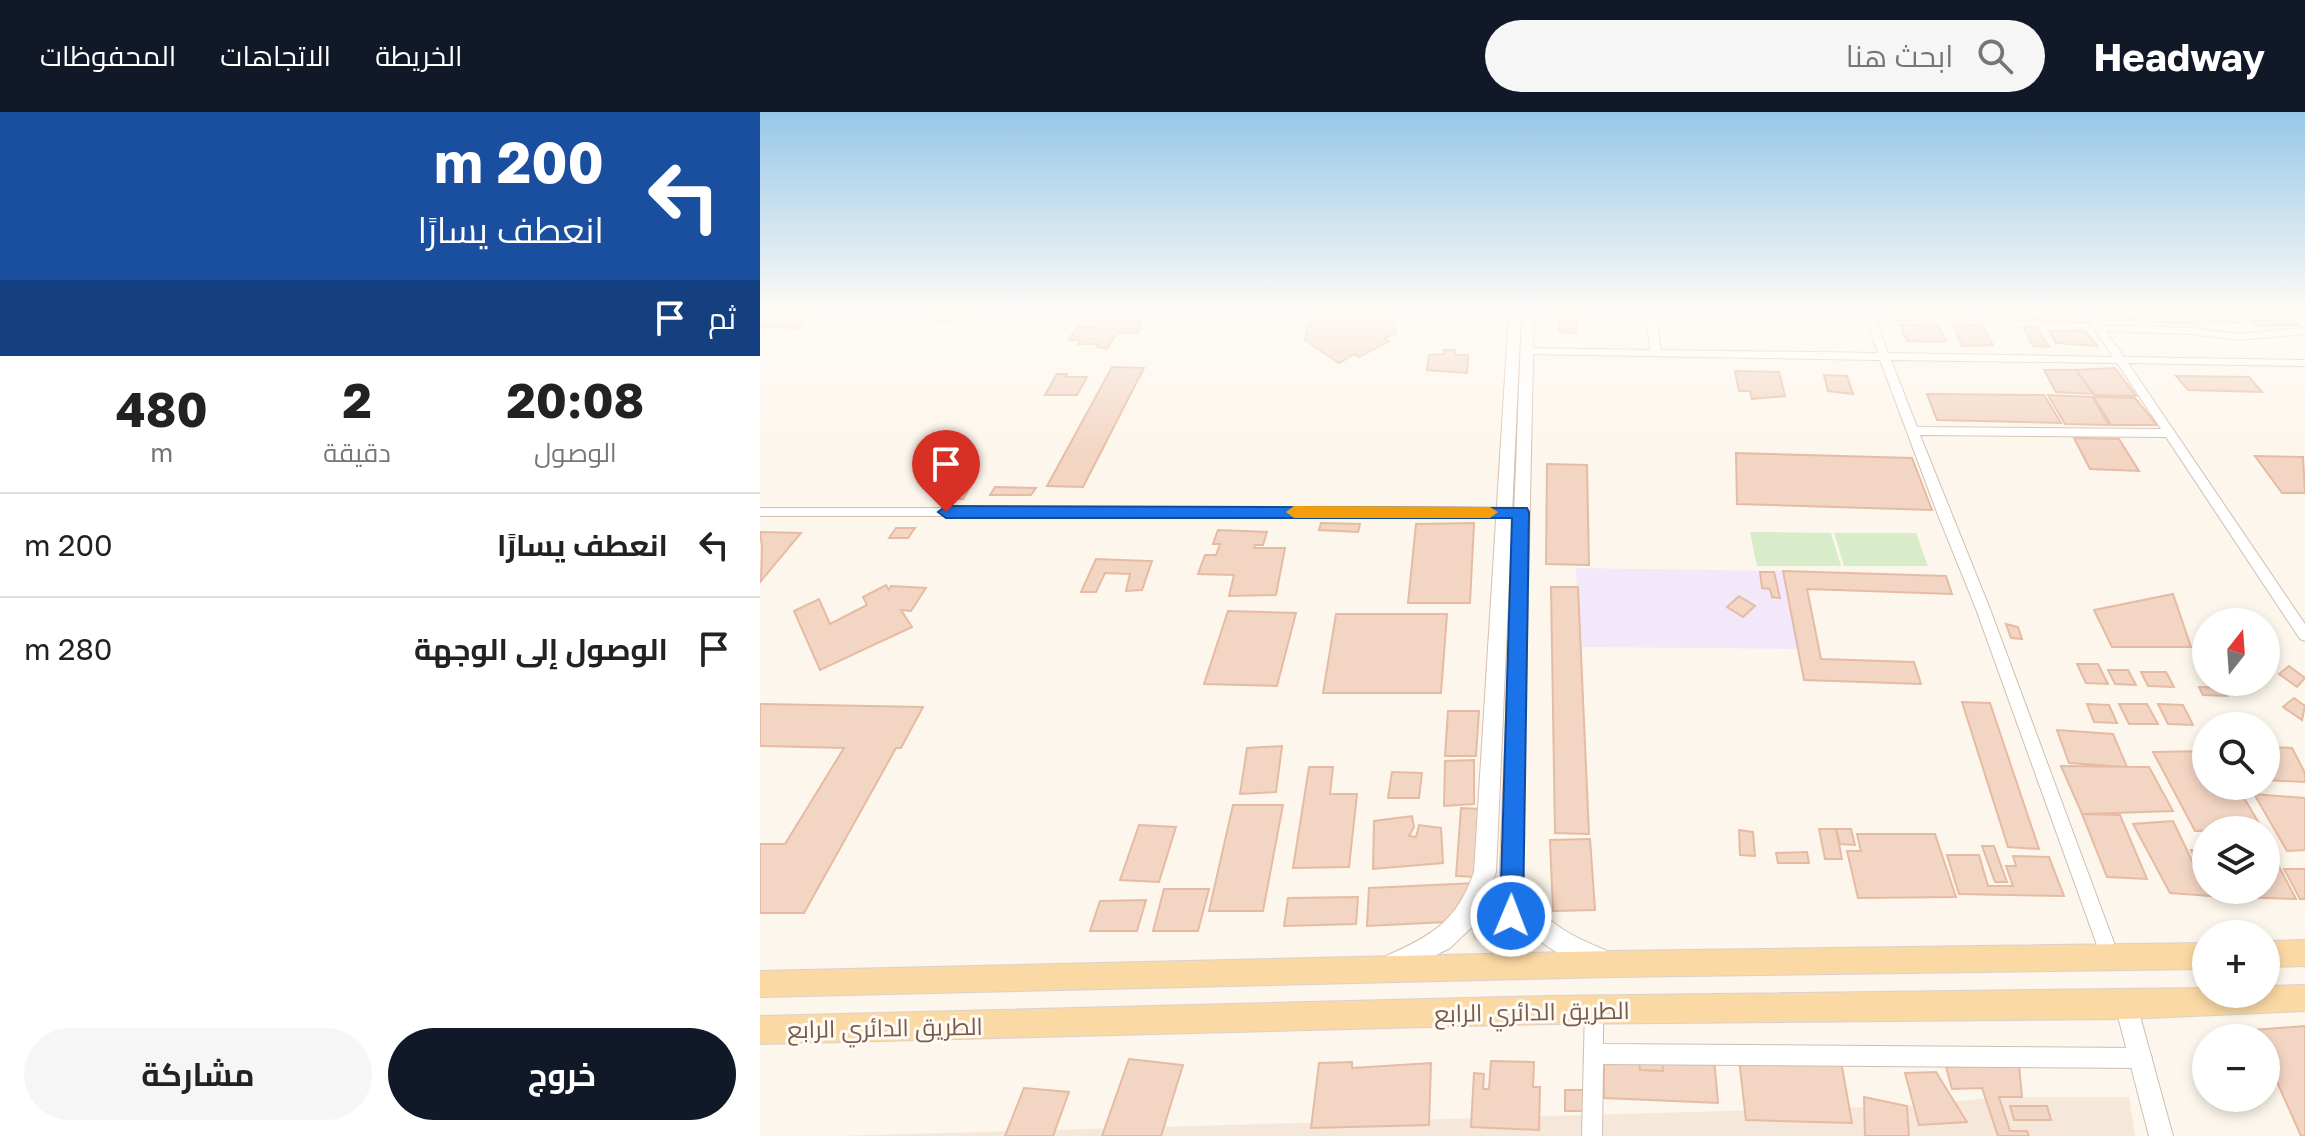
<!DOCTYPE html>
<html lang="ar">
<head>
<meta charset="utf-8">
<style>
  :root { --surface:#fff; --page:#f6f6f6; --text:#222; --muted:#767676; --line:#e0e0e0; --accent:#111827 }
  body { margin:0; font-family:"Golos Text",Cairo,sans-serif; background:var(--page); color:var(--text); direction:rtl; height:100vh; display:flex; flex-direction:column; font-size:30px; white-space:nowrap }
  * { box-sizing:border-box; margin:0 }
  p { font-size:26px; color:var(--muted) }
  .icon { flex:none; width:44px; height:44px; fill:none; stroke:currentColor; stroke-width:2; stroke-linecap:round; stroke-linejoin:round }
  .map { position:relative; flex:1; overflow:hidden; direction:ltr }
  .details { display:flex; flex-direction:column; background:var(--surface); width:760px }
  .details>* { flex:none }
  .banner { background:#1a4fa0; color:#fff; overflow:hidden }
  .needle { width:52px; rotate:17deg }
  .controls { position:absolute; left:1432px; top:496px; display:grid; gap:16px }
  .controls a { display:grid; place-items:center; width:88px; height:88px; border-radius:50%; background:var(--surface); box-shadow:0 4px 12px #0003; font-size:40px }
  .pin { position:absolute; display:grid; place-items:center; width:68px; height:68px; color:#fff; margin:-82px -34px; border-radius:50% 50% 50% 0; rotate:-45deg; box-shadow:0 0 8px #0007 }
  .pin .icon { rotate:45deg }
  .me { position:absolute; width:88px; margin:-44px; rotate:1deg; stroke-linejoin:round; filter:drop-shadow(0 0 6px #0008) }
  .turn { display:flex; align-items:center; gap:28px; height:168px; padding:0 24px; font-size:36px }
  .turn .icon { width:104px; height:104px; stroke-width:2.5 }
  .turn b { display:block; font-size:56px; line-height:68px }
  .then { display:flex; align-items:center; height:76px; padding:0 24px; background:#0003; gap:16px; font-size:30px }
  .eta { display:flex; justify-content:space-evenly; align-items:center; height:136px; text-align:center }
  .eta b { font-size:48px; font-weight:700; line-height:56px }
  .cta { display:flex; gap:16px; margin-top:auto; padding:16px 24px }
  .cta a { flex:1; height:92px; border-radius:48px; background:var(--accent); color:#fff; font-size:32px; font-weight:700; line-height:92px; text-align:center }
  .cta a+a { background:var(--page); color:var(--text) }
  ul { padding:0; list-style:none }
  li { display:flex; align-items:center; gap:24px; height:104px; padding:0 24px; border-top:2px solid var(--line) }
  li div { flex:1 }
  li b { display:block; font-size:30px }
  li em { font-style:normal }
  header { display:flex; align-items:center; gap:48px; box-sizing:border-box; height:112px; padding:0 40px; background:var(--accent); color:#fff }
  header strong { font-size:38px }
  nav { display:flex; gap:44px; margin-inline-start:auto; font-size:28px }
  .search { width:560px; height:72px; background:var(--page); display:flex; align-items:center; gap:20px; box-sizing:border-box; padding:0 28px; border-radius:44px; color:var(--muted); font-size:30px }
  main { display:flex; flex:1; min-height:0 }
  .map>svg:first-child { display:block }
</style>
</head>
<body>
<header>
<strong>Headway</strong>
<div class="search"><svg class="icon" aria-label="search" viewBox="0 0 24 24"><circle cx="10" cy="10" r="6"/><path d="M15 15l6 6"/></svg>ابحث هنا</div>
<nav><a>الخريطة</a><a>الاتجاهات</a><a>المحفوظات</a></nav>
</header>
<main>
<div class="map">
<svg width="1545" height="1024" viewBox="0 0 1545 1024">
  <rect width="100%" height="100%" fill="#fdf6ec"/>
  <path fill="#f5e8da" d="M1239 985H1369L1375 1024H76L1147 994Z"/>
  <path fill="#f3e8fa" d="M816 456 1023 459 1038 537 819 535Z"/>
  <path fill="#d8ecc9" d="M990 420 1071 421 1081 454H997Z
    M1074 421H1156L1168 454H1084Z"/>
  <path fill="#f3d5c3" stroke="#e6bba3" stroke-width="2" d="M1 201H62H53L38 216 0 215Z
    M181 201H213L209 206 194 204 190 210H174Z
    M565 201H623L635 209 630 211 635 214 636 221 625 226 629 229 599 245 595 242 579 251 545 228 548 213 568 203Z
    M799 201H816L817 221 799 220Z
    M1132 201H1154L1158 209H1135Z
    M1162 201H1204L1206 204 1164 205Z
    M1229 201H1271L1276 208H1232Z
    M1276 201H1320L1328 211 1281 210Z
    M1340 201H1372L1378 207 1345 208Z
    M1388 201H1432L1441 212 1395 210Z
    M1445 201H1471L1479 211 1452 210Z
    M1484 201H1527L1539 213 1497 214Z
    M337 210H382L377 221H357L347 237 337 235 338 232H318L320 228H309L317 214 335 215Z
    M1140 213 1179 214 1186 230 1147 229Z
    M1222 213 1233 233 1202 234 1194 214Z
    M1263 215H1277L1289 235 1273 234Z
    M1324 218 1338 234 1296 231 1289 219Z
    M684 238H695V243H708L707 261 667 258 669 243 684 242Z
    M352 255 384 256 323 375 287 374Z
    M1355 256 1376 284 1334 283 1316 258Z
    M1284 258H1316L1334 282 1296 280Z
    M975 259 1019 260 1025 284 992 287 990 279H979Z
    M297 262H307L305 265H327L317 283H285Z
    M1064 263 1087 264 1093 282 1068 279Z
    M1416 264 1489 265 1502 280 1428 278Z
    M1167 282 1284 283 1301 311 1177 308Z
    M1288 283 1332 285 1349 313 1305 312Z
    M1334 285 1375 286 1397 313H1351Z
    M1314 326 1359 327 1379 359 1330 357Z
    M976 341 1152 346 1172 398 977 392Z
    M1495 344 1543 345 1545 381H1522Z
    M787 352 827 353 829 453 786 452Z
    M191 373 211 374 203 387H182Z
    M235 375 276 376 271 383H230Z
    M561 411 600 412 598 420 559 418Z
    M714 411 710 491H648L656 412Z
    M136 416H155L148 426H129Z
    M458 418 507 420 503 433H495L494 436H525L516 483 469 484 474 463 438 462 445 443H456L460 432H453Z
    M0 420 41 421 1 469 2 435Z
    M336 447 388 449H392L382 478 366 479 370 462 345 461 336 480H321Z
    M1023 459 1186 464 1192 482 1047 477 1061 547 1154 550 1161 572 1044 568Z
    M1000 460H1014L1020 486 1012 485 1010 477 1002 476Z
    M126 473 129 478 131 474 166 476 151 499 141 498 152 515 60 558 34 499 59 487 70 512 107 493 103 485Z
    M791 475H818L829 722 795 721Z
    M1413 482 1431 535H1352L1334 498Z
    M979 484 995 494 983 505 967 495Z
    M468 499 536 501 517 574 444 572Z
    M576 502H687L681 581H563Z
    M1246 512 1258 515 1262 527 1251 526Z
    M1317 552H1338L1348 572 1326 571Z
    M1529 554 1545 566 1537 575 1519 562Z
    M1348 558H1368L1376 573 1355 572Z
    M1381 560H1406L1414 575 1388 574Z
    M1439 575 1462 576 1467 584 1443 583Z
    M1534 586 1545 594 1542 608 1523 595Z
    M1202 590 1230 591 1279 737 1248 735Z
    M0 592 163 595 141 636H136L44 801H0V732H25L84 636 0 634Z
    M1327 592 1349 593 1357 611 1334 610Z
    M1359 592H1387L1398 612H1369Z
    M1398 592 1423 593 1433 613 1408 612Z
    M688 599H719L716 644H685Z
    M1297 618 1353 622 1367 655 1309 651Z
    M522 634 516 680 480 682 487 636Z
    M1506 635 1532 636 1545 661V670L1506 668Z
    M1446 639V674H1477L1503 718 1435 719 1393 640Z
    M714 648V692L684 694 685 649Z
    M1301 654 1389 655 1413 699 1322 702Z
    M549 655H573L570 682H597L589 755 533 756Z
    M632 660 662 661 659 686H628Z
    M1494 682 1545 686V738L1527 739Z
    M473 693H523L503 799H449Z
    M701 696 721 697 717 765 696 764Z
    M1322 702 1360 703 1387 767 1347 765Z
    M652 704 654 715 649 724 656 725 659 713 681 716 683 751 613 757 614 709Z
    M1413 709 1446 778 1452 784 1410 781 1373 712Z
    M379 713 416 715 399 770 360 768Z
    M1059 717H1076L1082 747H1065Z
    M1076 717H1091L1095 733 1080 732Z
    M979 718 993 720 995 744 980 743Z
    M1097 722H1175L1196 785 1098 786 1087 739H1101Z
    M830 727 835 798 793 799 790 728Z
    M1222 734H1234L1247 770H1235Z
    M1431 738 1446 739V772Z
    M1047 740 1049 751H1018L1016 741Z
    M1506 741H1512L1536 787 1452 784 1449 778H1506Z
    M1187 743H1219L1228 774H1253L1246 754H1256L1253 744 1289 745 1304 784 1199 782Z
    M1524 757H1545V787H1540Z
    M715 771 686 810 607 814 609 776Z
    M404 777H449L438 819H393Z
    M598 785 596 812 524 814 528 786Z
    M386 788 377 819H330L340 789Z
    M1545 914V1024H1541L1506 945V926H1497L1494 918Z
    M879 943 902 944 903 959 880 958Z
    M902 944 954 946 958 991 844 986V945L879 947 880 958 903 959Z
    M369 947 423 953 401 1024H342Z
    M979 947 1081 949 1092 1011 986 1008Z
    M731 949 774 950 773 975H780L779 1018 711 1015 714 961 724 962 723 977H729Z
    M592 950V956L671 951 669 1013 551 1016 559 951Z
    M1259 953 1262 985H1239L1250 1019H1267L1269 1024H1238L1222 976 1192 977 1186 955Z
    M1176 960 1207 1010 1159 1013 1145 961Z
    M264 976 309 980 293 1024H245Z
    M805 978H827L828 999H805Z
    M1104 985 1147 994 1149 1024H1105Z
    M1250 994H1287L1291 1008H1254Z"/>
  <g fill="none" stroke-linecap="round" stroke-linejoin="round">
    <defs>
      <path id="minor" d="M886 201H896L901 238 1118 241 1103 201H1113L1128 241 1353 245 1324 201H1334L1342 213 1431 216 1478 222 1545 216V222L1478 228 1431 222 1346 219 1364 245 1545 248V254L1368 251 1545 512V529L1540 527 1406 325 1160 323 1230 497 1360 847 1357 853 1351 856 1345 853 1342 847 1216 497 1178 403 1120 248 767 242 762 239 767 236 890 238ZM1131 248 1357 251 1401 317 1157 315Z
        M1536 201H1545V208Z
        M0 396H756L762 400 756 404H0Z
        M834 888 841 890 843 897V932L1382 936 1389 939 1392 946 1389 953 1382 956 843 952 842 1024H822L825 897 827 890Z"/>
      <path id="tertiary" d="M1366 882 1374 885 1377 893 1413 1024H1389L1355 893 1358 885Z"/>
      <path id="secondary" d="M749 201H761L736 760 733 768 736 775 735 812 739 811 742 769 740 759 762 201H774L762 759C773 807 805 821 847 839L851 847 847 855 839 859C809 848 783 836 762 812L758 825 744 834 731 837 715 825 712 815 690 836 634 864 626 860 622 852 626 844C672 824 697 809 714 760Z"/>
      <path id="primary" d="M1545 828V854L1506 855V829Z
        M1446 831V857L853 865 0 885V859L853 839Z
        M1545 873V899L1366 907 789 912 0 932V904L789 884 1446 876V882H1506V874Z"/>
    </defs>
    <use href="#minor" stroke="#d1beb0" stroke-width="2"/>
    <use href="#tertiary" stroke="#d1beb0" stroke-width="2"/>
    <use href="#secondary" stroke="#d6c0b0" stroke-width="2"/>
    <use href="#primary" stroke="#dad1cd" stroke-width="2"/>
    <use href="#minor" fill="#fff" fill-rule="evenodd"/>
    <use href="#tertiary" fill="#fff" fill-rule="evenodd"/>
    <use href="#secondary" fill="#fff" fill-rule="evenodd"/>
    <use href="#primary" fill="#fbd9a5" fill-rule="evenodd"/>
  </g>
  <linearGradient id="sky" x2="0" y2="1"><stop stop-color="#97c7e8"/><stop offset="0.58" stop-color="#fefbf6"/><stop offset="1" stop-color="#fefbf6" stop-opacity="0"/></linearGradient>
  <rect width="1545" height="344" fill="url(#sky)"/>
  <path fill="#1a73e8" stroke="#114b97" stroke-width="2" d="M186 394 767 396 769 400 763 804 759 812 751 815 743 812 740 804 752 406H186L178 400Z"/>
  <path fill="#f59e0b" d="M534 394 730 395 738 400 730 406H534L526 400Z"/>
  <g text-anchor="middle" dominant-baseline="central" stroke-width="6" stroke-linejoin="round" paint-order="stroke">
    <g font-size="24" fill="#7a5c4d" stroke="#fffaf3">
      <text transform="translate(772 899) rotate(-1)">الطريق الدائري الرابع</text>
      <text transform="translate(125 915) rotate(-1)">الطريق الدائري الرابع</text>
    </g>
  </g>
</svg>
<div class="controls">
<a><svg class="needle" viewBox="-14 -14 28 28"><path d="M0-13l5 13h-10z" fill="#e53935"/><path d="M0 13l5-13h-10z" fill="#767676"/></svg></a>
<a><svg class="icon" aria-label="search" viewBox="0 0 24 24"><circle cx="10" cy="10" r="6"/><path d="M15 15l6 6"/></svg></a>
<a><svg class="icon" aria-label="layers" viewBox="0 0 24 24"><path d="M12 4l9 5-9 5-9-5zM3 14l9 5 9-5"/></svg></a>
<a>+</a>
<a>−</a>
</div>
<div class="pin" style="left:186px;top:400px;background:#d93025"><svg class="icon" aria-label="arrive" viewBox="0 0 24 24"><path d="M6 21V4h12l-3 4 3 4H6"/></svg></div>
<svg class="me" style="left:751px;top:804px" viewBox="-20 -20 40 40"><circle r="17" fill="#1a73e8" stroke="#fff" stroke-width="3"/><path d="M0-11L8 9 0 5-8 9z" fill="#fff"/></svg>
</div>
<section class="details">
<div class="banner">
<div class="turn"><svg class="icon" aria-label="left" viewBox="0 0 24 24"><path d="M17 20v-9H6M10 6l-5 5 5 5"/></svg><div><b>200 m</b>انعطف يسارًا</div></div>
<div class="then">ثم<svg class="icon" aria-label="arrive" viewBox="0 0 24 24"><path d="M6 21V4h12l-3 4 3 4H6"/></svg></div>
</div>
<div class="eta">
<div><b>20:08</b><p>الوصول</p></div>
<div><b>2</b><p>دقيقة</p></div>
<div><b>480</b><p>m</p></div>
</div>
<ul>
<li><svg class="icon" aria-label="left" viewBox="0 0 24 24"><path d="M17 20v-9H6M10 6l-5 5 5 5"/></svg><div><b>انعطف يسارًا</b></div><em>200 m</em></li>
<li><svg class="icon" aria-label="arrive" viewBox="0 0 24 24"><path d="M6 21V4h12l-3 4 3 4H6"/></svg><div><b>الوصول إلى الوجهة</b></div><em>280 m</em></li>
</ul>
<div class="cta"><a>خروج</a><a>مشاركة</a></div>
</section>
</main>
</body>
</html>
